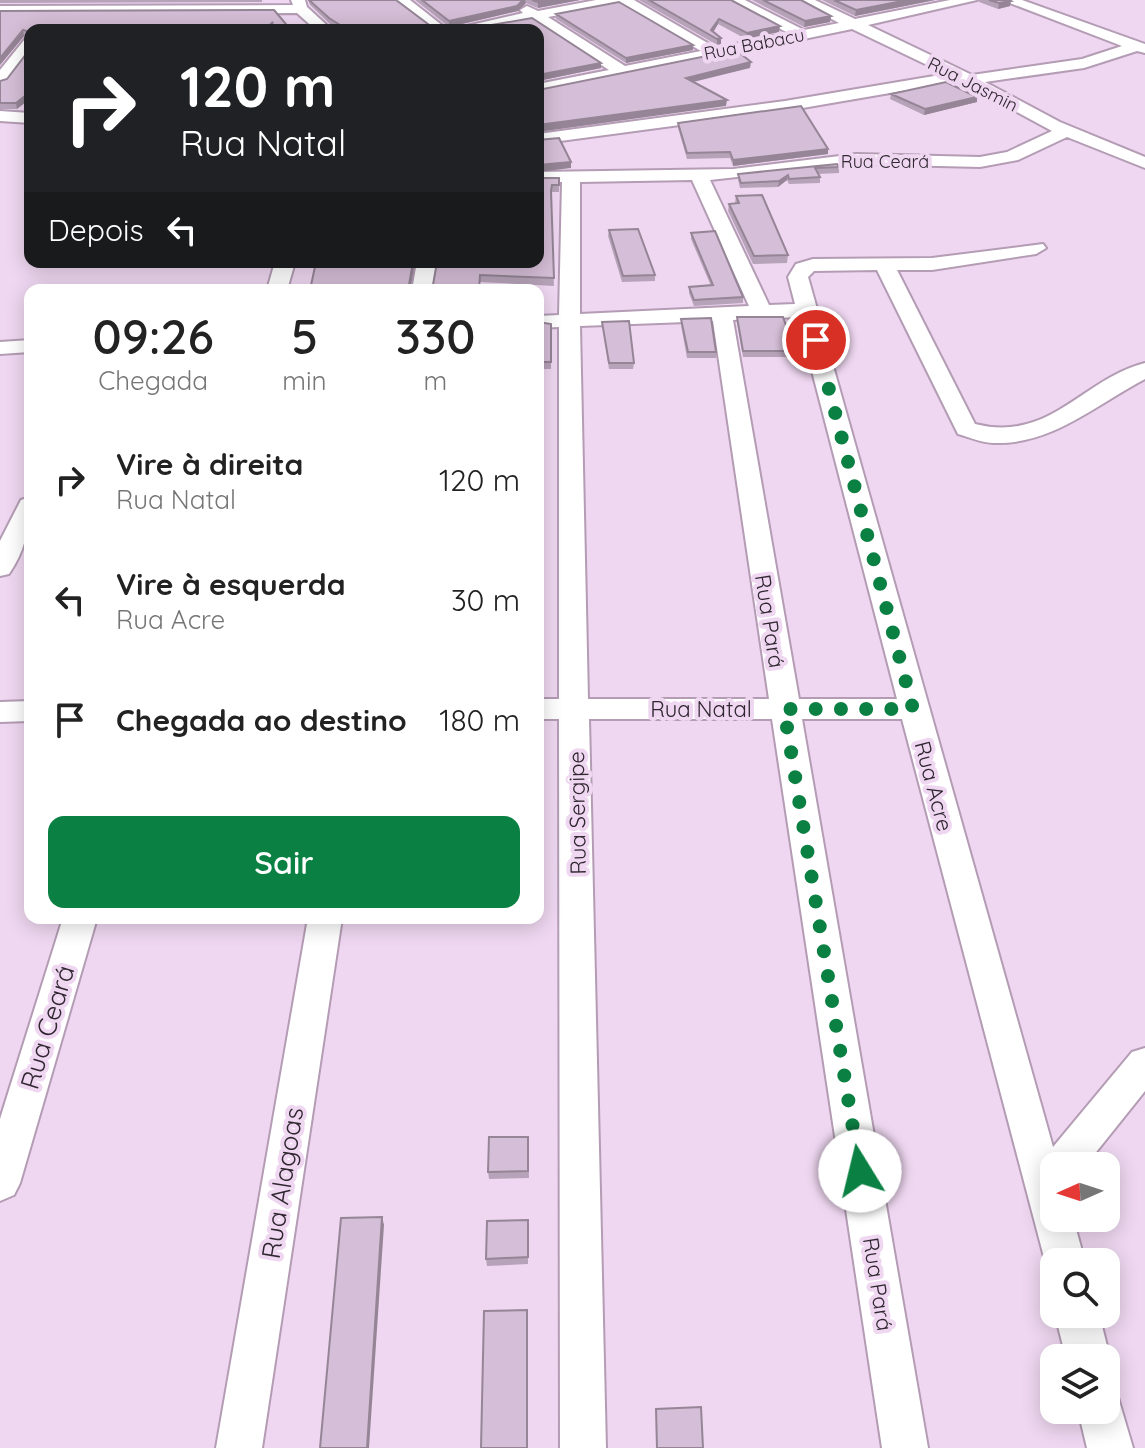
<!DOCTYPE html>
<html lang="pt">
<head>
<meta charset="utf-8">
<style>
  :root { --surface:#fff; --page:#f2f2f2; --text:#222; --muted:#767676; --accent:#0b8043 }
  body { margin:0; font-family:Quicksand,sans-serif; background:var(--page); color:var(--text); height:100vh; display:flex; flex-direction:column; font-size:30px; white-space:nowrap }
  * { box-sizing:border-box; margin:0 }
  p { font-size:26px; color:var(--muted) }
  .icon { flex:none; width:44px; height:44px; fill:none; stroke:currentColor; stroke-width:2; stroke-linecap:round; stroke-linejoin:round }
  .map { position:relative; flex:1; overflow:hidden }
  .sheet { position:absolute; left:24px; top:284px; width:520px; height:640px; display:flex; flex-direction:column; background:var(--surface); border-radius:16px; box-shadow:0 4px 20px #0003 }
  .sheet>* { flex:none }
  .hud { position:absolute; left:24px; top:24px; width:520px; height:244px; border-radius:16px; box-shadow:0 4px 20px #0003; background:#202124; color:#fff; overflow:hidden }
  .needle { width:52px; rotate:267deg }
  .buttons { position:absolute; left:1040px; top:1152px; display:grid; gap:16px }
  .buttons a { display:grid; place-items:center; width:80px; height:80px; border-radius:16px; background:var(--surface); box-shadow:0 4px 20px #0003; font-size:40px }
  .pin { position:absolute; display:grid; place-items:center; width:68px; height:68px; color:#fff; margin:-34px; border:4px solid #fff; border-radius:50%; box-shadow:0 2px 8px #0007 }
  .me { position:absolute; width:88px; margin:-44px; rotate:351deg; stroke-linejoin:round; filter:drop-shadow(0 0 6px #0008) }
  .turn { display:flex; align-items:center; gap:28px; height:168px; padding:0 24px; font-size:36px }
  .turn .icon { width:104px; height:104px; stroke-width:2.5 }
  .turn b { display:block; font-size:56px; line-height:68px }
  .then { display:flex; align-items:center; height:76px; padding:0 24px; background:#0003; gap:16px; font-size:30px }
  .eta { display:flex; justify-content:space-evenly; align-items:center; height:136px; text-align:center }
  .eta b { font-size:48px; font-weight:600; line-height:56px }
  .action { display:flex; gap:16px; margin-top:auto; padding:16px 24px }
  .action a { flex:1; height:92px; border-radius:16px; background:var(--accent); color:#fff; font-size:32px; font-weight:600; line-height:92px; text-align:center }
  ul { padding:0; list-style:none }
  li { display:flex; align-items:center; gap:24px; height:120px; padding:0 24px }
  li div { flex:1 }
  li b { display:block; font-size:30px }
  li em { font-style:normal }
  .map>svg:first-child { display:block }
</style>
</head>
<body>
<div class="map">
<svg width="1145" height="1448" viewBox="0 0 1145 1448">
  <rect width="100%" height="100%" fill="#efd7f1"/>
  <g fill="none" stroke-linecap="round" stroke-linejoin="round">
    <defs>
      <path id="street" d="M291 0H305L307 7 332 30H316L297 13 0 14V6L293 5Z
        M394 0H410L448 30H432Z
        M596 0H634L716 48 788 33 727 0H745L804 30 839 23 797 0H815L855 19 950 0H977L868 25 972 75 1082 59 1122 46 1002 0H1022L1145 44V53L1137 51 1084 68 985 82 1060 122 1145 157V168L1067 137 1018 160 980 167 856 164 710 180 769 305 795 304 788 277 796 264 813 259 932 258 1043 244 1046 248 1036 254 932 270H897L975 424C1050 443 1082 379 1145 363V379C1097 404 1052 445 994 443 982 443 969 437 958 434L877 270 814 271 808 277 1053 1147 1132 1052 1145 1048V1091L1085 1166H1054V1218H1073L1085 1262H1054V1277L1049 1276 902 719H802L928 1448H882L772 719H589L606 1448H560L559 719H538V699H559V327L538 328V316L559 315 562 182H538V172L733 169 856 154 980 157 1007 152 1052 131 960 81 785 111 538 144V134L785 101 946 74 852 29 538 94V84L609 70 533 20 480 30H449L523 13 520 10 527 6 538 11ZM619 4H621L701 51 625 66 548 17ZM692 180 749 306 580 314V182ZM798 317 897 699H799L733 320ZM713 321 769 699H588L580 326Z
        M30 38V52L6 83 0 85V70L25 39Z
        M0 111 30 113V123L0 121Z
        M275 262H295L287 290H267Z
        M417 262H437L432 290H412Z
        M30 340V352L0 354V342Z
        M30 497C30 526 26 549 9 574L0 576V541L21 500Z
        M30 701V721L0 722V702Z
        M63 918H97L20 1183 14 1195 0 1201V1119Z
        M308 918H342L262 1448H216Z
        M1055 1314H1099L1110 1358 1106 1367V1358H1066Z
        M1106 1390 1117 1394 1133 1448H1087L1078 1410H1106Z"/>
    </defs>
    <use href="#street" stroke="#b39cb4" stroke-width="4"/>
    <use href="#street" fill="#fff" fill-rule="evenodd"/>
  </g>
  <path fill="#b7a3b9" d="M0 0H262V2L0 3Z
    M308 0H396L432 27H480L532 18 601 63V68L538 81V30H339L330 24 310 5Z
    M415 0H580L538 8 526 3 518 11 449 27Z
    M639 0H731L779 32 746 39 718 24 713 32 721 38V44L717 45Z
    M752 0H801L831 16 830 22 804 27Z
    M822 0H935L855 16Z
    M978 0H1009L1010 6 998 9 979 2Z
    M0 11 30 30V37L24 36 0 65Z
    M556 14 693 45V50L626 63 556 19Z
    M30 49 17 109H0V81L7 79Z
    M891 94 977 97V102L924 115 890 99Z
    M678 123 828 154 733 166 730 158 687 159 678 128Z
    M839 167V173L818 174 820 177V183L789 184 787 180 778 187 740 188 738 180V174Z
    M538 178H559V192H552L551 197 554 286 480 282V290H310L316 262H415L411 285H433Z
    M736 196 788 255 787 263 753 264 728 211 729 204 735 203Z
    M609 230 655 275V281L622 282 608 236Z
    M691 233 743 297V303L694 306 689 293V287L711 286 691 239Z
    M737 317 795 351 794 357H743L737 323Z
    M681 319 716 352V358H687L681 325Z
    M538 322 551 324V369H538Z
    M602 322 634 363 633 369H609Z
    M528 1137 529 1178 489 1179 488 1172Z
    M528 1220V1264L487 1266 486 1259Z
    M656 1409 703 1448H656Z"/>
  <path fill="#958596" d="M523 0H525L526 3 518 11 449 27V21Z
    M551 0H580L538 8V2Z
    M908 0H935L855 16 856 10Z
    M1011 1 1010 6 998 9 999 3Z
    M831 16 830 22 804 27 805 21Z
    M719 19 718 24 711 36V30Z
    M780 26 779 32 746 39 747 33Z
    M23 30 24 36 0 65V58Z
    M721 38V44L717 45V39Z
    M693 45V50L626 63V58Z
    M751 62 750 68 685 84 686 78Z
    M601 63V68L538 81V75Z
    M30 92V99L17 109 16 103Z
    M977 97V102L924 115 925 109Z
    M727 100 726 106 538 132V125Z
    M828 149V154L733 166V160Z
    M571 162V168L538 172V165Z
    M788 175 787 180 778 187 779 181Z
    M413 262H415L410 290 409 285Z
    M382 1217 384 1225 369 1448H367Z"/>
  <path fill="#d5bed7" stroke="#958596" stroke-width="2" d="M309 0H396L432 27H480L532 18 601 63 538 75V30H348L329 18Z
    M422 0H523L517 6 449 21Z
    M532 0H551L538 2Z
    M649 0H731L780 26 747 33 719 19 711 30 721 38 717 39Z
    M763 0H801L831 16 805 21Z
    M834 0H908L856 10Z
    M989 0H1009L1011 1 999 3Z
    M619 2 693 45 626 58 556 14Z
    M274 10 291 30H269L273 22 264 30H30V32L23 30 0 58V11Z
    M30 49V92L16 103H0V81L7 79Z
    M736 50 751 62 686 78 727 100 538 125V90Z
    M946 82 977 97 925 109 891 94Z
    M801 106 828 149 733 160 730 152 687 153 678 123Z
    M559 138 571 162 538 165V140Z
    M837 164 839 167 815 168 820 177 789 179 788 175 779 181 741 183 738 174Z
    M538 178H559V185H552L551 191 554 278 480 275 479 290H310L316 262H413L409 285H433L437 262H538Z
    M762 195 788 255 754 256 729 204 739 203 736 196Z
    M638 229 655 275 623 276 609 230Z
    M715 231 743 297 694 300 689 287 713 285 691 233Z
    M737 317H783L795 351H743Z
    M711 318 716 352H688L681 319Z
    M629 321 634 363H609L602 322Z
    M538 322 551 324V362H538Z
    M489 1137H528V1171L488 1172Z
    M382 1217 367 1448H320L341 1218Z
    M528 1220V1257L486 1259 487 1221Z
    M527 1310V1448H481L484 1311Z
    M701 1407 703 1448H657L656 1409Z"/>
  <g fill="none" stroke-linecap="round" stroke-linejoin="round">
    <path stroke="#0b8043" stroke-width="14" stroke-dasharray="0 25.2" d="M816 340 913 709H784L860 1171"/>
  </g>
  <g text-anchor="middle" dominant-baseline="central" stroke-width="8" stroke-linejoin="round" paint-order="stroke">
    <g font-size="18" fill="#2f2630" stroke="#efd7f1">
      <text transform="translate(754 44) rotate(-11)">Rua Babacu</text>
      <text transform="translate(973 84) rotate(27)">Rua Jasmin</text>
      <text x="885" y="161">Rua Ceará</text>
    </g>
    <g font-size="22" fill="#2f2630" stroke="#efd7f1">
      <text transform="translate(770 621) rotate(81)">Rua Pará</text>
      <text x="701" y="709">Rua Natal</text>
      <text transform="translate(934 786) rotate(75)">Rua Acre</text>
      <text transform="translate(577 813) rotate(-91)">Rua Sergipe</text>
      <text transform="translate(878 1284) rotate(81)">Rua Pará</text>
    </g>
    <g font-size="26" fill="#2f2630" stroke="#efd7f1">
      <text transform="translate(47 1027) rotate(-73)">Rua Ceará</text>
      <text transform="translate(282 1183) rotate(-81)">Rua Alagoas</text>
    </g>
  </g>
</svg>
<div class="buttons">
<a><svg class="needle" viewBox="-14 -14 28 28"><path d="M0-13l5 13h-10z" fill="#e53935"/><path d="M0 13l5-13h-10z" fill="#767676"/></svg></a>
<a><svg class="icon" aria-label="search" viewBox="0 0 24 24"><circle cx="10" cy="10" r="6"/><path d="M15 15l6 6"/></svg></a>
<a><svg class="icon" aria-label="layers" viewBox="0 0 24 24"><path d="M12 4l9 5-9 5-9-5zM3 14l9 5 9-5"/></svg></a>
</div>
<div class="pin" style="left:816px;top:340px;background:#d93025"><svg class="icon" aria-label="arrive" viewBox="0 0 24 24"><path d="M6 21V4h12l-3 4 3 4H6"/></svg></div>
<svg class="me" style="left:860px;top:1171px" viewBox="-20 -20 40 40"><circle r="19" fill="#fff"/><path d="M0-13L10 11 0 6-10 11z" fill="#0b8043"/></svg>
<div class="hud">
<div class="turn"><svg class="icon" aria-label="right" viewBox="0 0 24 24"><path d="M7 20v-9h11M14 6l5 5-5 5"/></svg><div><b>120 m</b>Rua Natal</div></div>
<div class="then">Depois<svg class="icon" aria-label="left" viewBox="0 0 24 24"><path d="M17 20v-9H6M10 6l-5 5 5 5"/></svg></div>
</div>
<section class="sheet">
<div class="eta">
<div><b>09:26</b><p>Chegada</p></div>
<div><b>5</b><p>min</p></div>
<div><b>330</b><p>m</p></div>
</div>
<ul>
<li><svg class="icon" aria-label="right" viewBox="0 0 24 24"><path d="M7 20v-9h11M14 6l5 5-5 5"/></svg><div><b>Vire à direita</b><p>Rua Natal</p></div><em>120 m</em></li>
<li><svg class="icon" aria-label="left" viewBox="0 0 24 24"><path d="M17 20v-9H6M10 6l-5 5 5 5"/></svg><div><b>Vire à esquerda</b><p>Rua Acre</p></div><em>30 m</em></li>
<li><svg class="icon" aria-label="arrive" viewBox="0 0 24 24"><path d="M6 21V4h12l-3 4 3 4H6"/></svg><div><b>Chegada ao destino</b></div><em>180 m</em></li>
</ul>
<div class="action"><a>Sair</a></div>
</section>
</div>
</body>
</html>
